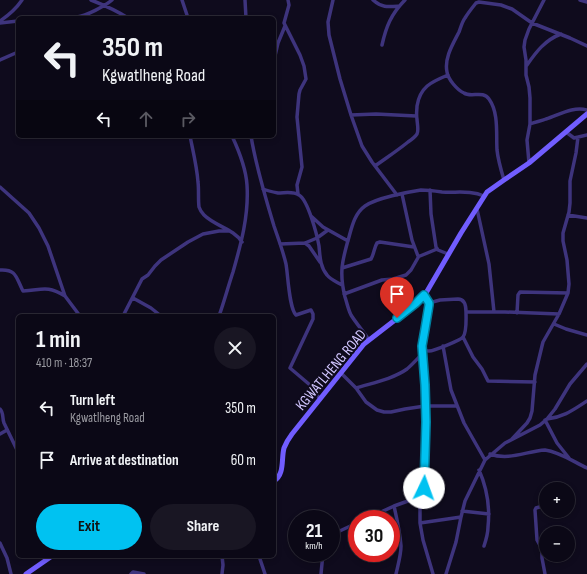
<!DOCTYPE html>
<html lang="en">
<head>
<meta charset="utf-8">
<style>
  :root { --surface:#0b0816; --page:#191623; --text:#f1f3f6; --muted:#9a9aa1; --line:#2b2935; --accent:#00c2f1 }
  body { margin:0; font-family:"Sofia Sans Condensed",sans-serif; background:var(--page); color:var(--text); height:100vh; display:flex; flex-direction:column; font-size:15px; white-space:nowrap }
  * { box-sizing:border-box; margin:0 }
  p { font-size:13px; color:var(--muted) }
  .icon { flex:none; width:22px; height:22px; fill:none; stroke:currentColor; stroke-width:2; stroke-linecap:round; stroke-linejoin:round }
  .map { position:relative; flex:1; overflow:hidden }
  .sheet { position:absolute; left:16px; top:314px; width:260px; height:244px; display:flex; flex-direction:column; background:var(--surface); border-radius:6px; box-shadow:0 2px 6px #0003,0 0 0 1px var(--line) }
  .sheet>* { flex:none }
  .banner { position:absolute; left:16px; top:16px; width:260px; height:122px; border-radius:6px; box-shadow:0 2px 6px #0003,0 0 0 1px var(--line); background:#0b0816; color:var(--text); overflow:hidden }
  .tools { position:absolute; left:539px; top:482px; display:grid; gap:8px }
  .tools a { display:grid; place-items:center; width:36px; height:36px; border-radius:50%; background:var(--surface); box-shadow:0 2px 6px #0003,0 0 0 1px var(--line); font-size:20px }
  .speed { position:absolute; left:288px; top:510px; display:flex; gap:8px; font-size:20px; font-weight:700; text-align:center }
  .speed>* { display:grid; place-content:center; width:52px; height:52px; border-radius:50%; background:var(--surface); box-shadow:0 2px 6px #0003,0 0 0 1px var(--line); line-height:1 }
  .speed small { font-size:10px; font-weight:400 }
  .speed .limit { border:6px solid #d22; background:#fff; color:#111 }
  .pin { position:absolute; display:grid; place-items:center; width:34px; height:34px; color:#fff; margin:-41px -17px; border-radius:50% 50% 50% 0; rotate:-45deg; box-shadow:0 0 4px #0007 }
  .pin .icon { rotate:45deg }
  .me { position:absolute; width:44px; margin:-22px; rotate:3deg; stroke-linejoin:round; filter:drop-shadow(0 0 3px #0008) }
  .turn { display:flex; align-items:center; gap:14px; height:84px; padding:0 20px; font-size:18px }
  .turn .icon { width:52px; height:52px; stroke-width:2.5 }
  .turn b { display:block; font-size:28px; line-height:34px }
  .lanes { display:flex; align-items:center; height:38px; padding:0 20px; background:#0003; justify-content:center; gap:20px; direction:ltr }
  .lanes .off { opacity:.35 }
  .round { display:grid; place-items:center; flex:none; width:42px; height:42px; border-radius:21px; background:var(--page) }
  .overview { display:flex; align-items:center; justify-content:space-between; height:68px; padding:0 20px }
  h1 { font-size:24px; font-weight:700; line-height:30px }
  .button { display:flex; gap:8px; margin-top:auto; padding:8px 20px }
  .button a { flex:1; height:46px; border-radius:24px; background:var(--accent); color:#111; font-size:16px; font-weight:700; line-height:46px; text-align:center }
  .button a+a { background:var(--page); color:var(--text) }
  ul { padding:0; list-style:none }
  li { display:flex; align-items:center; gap:12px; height:52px; padding:0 20px }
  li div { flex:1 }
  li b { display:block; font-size:15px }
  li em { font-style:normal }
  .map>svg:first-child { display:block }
</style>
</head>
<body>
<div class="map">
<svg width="587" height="574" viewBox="0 0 587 574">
  <rect width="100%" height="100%" fill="#0f0b1d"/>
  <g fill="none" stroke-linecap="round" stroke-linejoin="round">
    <path stroke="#3e347d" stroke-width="3.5" d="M91 0C104 5 116 10 128 18
      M182 0 188 18
      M245 0 246 18
      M288 0 289 5 284 23 300 55 304 66 306 79 300 90 299 94 297 117 302 167 297 185 298 194
      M333 0 328 22 329 35 340 79 351 115 362 146 372 162 397 195
      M373 0C382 8 388 7 399 6
      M580 0 587 2
      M51 18C60 17 69 18 77 17 86 16 105 6 112 0
      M0 21C9 15 16 9 22 0
      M0 23 18 21
      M382 45C386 27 391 14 405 0
      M0 60 18 52
      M274 60 278 43 285 26
      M527 65C536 52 545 40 561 34
      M351 115 376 114 416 116
      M530 124C535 122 541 121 546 119 559 115 573 106 587 110
      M566 132 574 138 587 135
      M190 136C193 151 197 167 198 182 199 190 198 199 199 207 200 210 202 213 204 215 215 226 234 229 242 242
      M251 136C256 167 265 196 274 226 278 238 283 251 286 264 288 275 289 308 296 315L311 310 313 314V319L290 368 310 385 320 399
      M529 163 527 140 530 124V98L529 87 526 75V60L524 47 525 40 529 29 544 0
      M375 166C386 158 397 151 408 142 411 140 415 137 417 134 419 130 417 123 417 119 416 114 417 110 417 106 420 87 431 82 448 75
      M504 180C501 170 498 160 497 150 496 134 499 113 489 99 483 90 471 98 464 93 457 90 448 79 447 72 444 58 453 44 459 32 461 27 462 22 465 18 468 13 472 8 476 3L479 2 501 5 512 9 532 23 570 38 587 46
      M0 187 29 213 39 228 48 246 65 296 80 316
      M263 189C268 191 273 192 278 193 285 193 293 191 299 195 308 200 317 235 319 246 320 256 320 267 327 275 331 280 337 282 342 285
      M430 190 431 214 436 247 438 250 448 254
      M402 194 412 240 418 256H420L437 249
      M477 209 489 264 494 312
      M568 215 587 218
      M311 216 323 227 348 241
      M305 243 309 246 320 262
      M280 244 305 243 317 238 328 230
      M342 268 371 259C374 254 374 248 377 243L380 242 414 247
      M0 270C16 269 16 277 22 289L23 291C43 290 46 285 65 296
      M344 294 382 280 393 279 406 275 411 270 419 256
      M424 295 429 303V305L422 346 425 385 426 443 424 488 420 508V523L423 540 433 574
      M133 298 151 308 161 316
      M429 303 440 300 458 299C465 299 466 306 466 312H505L559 314
      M517 313 518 295 520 292 568 293
      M123 316 142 279 148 275 155 266 161 260 188 242 203 234 219 231H229
      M219 316C224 302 228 287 233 272 241 244 249 215 247 185 246 169 239 151 232 136
      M554 324 566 329 587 335
      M463 337 473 357 482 369 488 381 535 382
      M369 340C363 331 356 323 351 315 348 309 347 303 345 297 339 273 342 261 349 237 352 226 355 213 365 206 376 198 408 192 421 190 428 190 435 191 442 192 456 193 471 190 484 196
      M443 346 451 390 464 423 485 460
      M423 350C424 350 427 351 429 351 434 351 461 340 463 337 467 332 466 318 466 312
      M341 373 356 388 366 402 377 410 384 412H391L405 409 425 406H457
      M356 388C372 383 393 379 407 369 413 364 418 358 423 353
      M0 409C4 413 2 418 4 423L18 452
      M547 419C564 417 573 410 587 401
      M545 420 557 443 569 458
      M0 434 7 430
      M512 439 527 423 530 418 532 411 535 375 542 346 543 342 559 314 568 293 569 284 567 260 563 241V233L569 212 570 203V181L576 153 578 137
      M490 454C509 461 527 451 545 450 560 452 574 462 587 468
      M479 470C487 488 490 508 488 527 488 534 486 540 484 546
      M394 506C397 519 400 533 401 546 401 555 398 565 396 574
      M462 511 489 514
      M366 519 394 506 422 496
      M420 523 461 517
      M331 535 357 523
      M0 543 7 558 11 574
      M259 556 265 574
      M131 574 133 572 144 574
      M222 574 223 565 222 556
      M321 574 323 553
      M446 574 456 542 461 517 465 501 485 460 505 443 540 425 547 419 555 409 570 384 587 364
      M545 574 542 558V549L537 540 535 510 536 508 546 505"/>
    <path stroke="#715dff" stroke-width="5" d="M274 481C285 474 281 459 284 448 286 443 289 438 292 434L364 344 417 303 426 293 461 233 487 192 504 180 529 163 587 114
      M26 574 52 556"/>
  </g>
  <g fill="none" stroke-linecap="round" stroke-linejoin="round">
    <defs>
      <path id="route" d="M397 318 416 303 424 295 429 303V305L425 329 422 346 425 385 426 422 424 488"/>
    </defs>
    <use href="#route" stroke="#007e9d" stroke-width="10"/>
    <use href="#route" stroke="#00c2f1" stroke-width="7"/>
  </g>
  <g text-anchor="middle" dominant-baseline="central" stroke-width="4" stroke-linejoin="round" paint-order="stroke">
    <g font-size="15" fill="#d2c6ff" stroke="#0f0b1d">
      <text transform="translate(331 370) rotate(-50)">KGWATLHENG ROAD</text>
    </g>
  </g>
</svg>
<div class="tools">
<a>+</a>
<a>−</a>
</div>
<div class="speed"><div>21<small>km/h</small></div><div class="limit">30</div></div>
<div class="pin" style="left:397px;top:318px;background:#d93025"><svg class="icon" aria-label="arrive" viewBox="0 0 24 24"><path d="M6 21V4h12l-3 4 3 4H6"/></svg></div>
<svg class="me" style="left:424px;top:488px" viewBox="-20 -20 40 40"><circle r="19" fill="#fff"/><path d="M0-13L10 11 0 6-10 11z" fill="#00c2f1"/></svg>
<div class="banner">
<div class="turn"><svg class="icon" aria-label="left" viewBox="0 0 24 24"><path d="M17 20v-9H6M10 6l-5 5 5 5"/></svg><div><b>350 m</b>Kgwatlheng Road</div></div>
<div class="lanes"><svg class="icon" aria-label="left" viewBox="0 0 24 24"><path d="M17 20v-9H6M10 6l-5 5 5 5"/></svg><svg class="icon off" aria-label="ahead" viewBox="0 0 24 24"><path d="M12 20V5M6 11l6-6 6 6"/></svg><svg class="icon off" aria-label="right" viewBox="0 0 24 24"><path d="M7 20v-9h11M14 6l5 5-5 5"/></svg></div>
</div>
<section class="sheet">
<div class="overview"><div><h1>1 min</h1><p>410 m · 18:37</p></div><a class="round"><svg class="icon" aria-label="close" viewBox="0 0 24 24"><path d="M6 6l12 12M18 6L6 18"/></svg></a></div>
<ul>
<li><svg class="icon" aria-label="left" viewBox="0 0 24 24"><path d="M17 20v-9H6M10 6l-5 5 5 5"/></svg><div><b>Turn left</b><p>Kgwatlheng Road</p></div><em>350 m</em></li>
<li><svg class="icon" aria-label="arrive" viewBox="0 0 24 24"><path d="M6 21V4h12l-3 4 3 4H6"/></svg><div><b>Arrive at destination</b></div><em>60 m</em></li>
</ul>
<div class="button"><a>Exit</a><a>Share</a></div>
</section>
</div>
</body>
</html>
